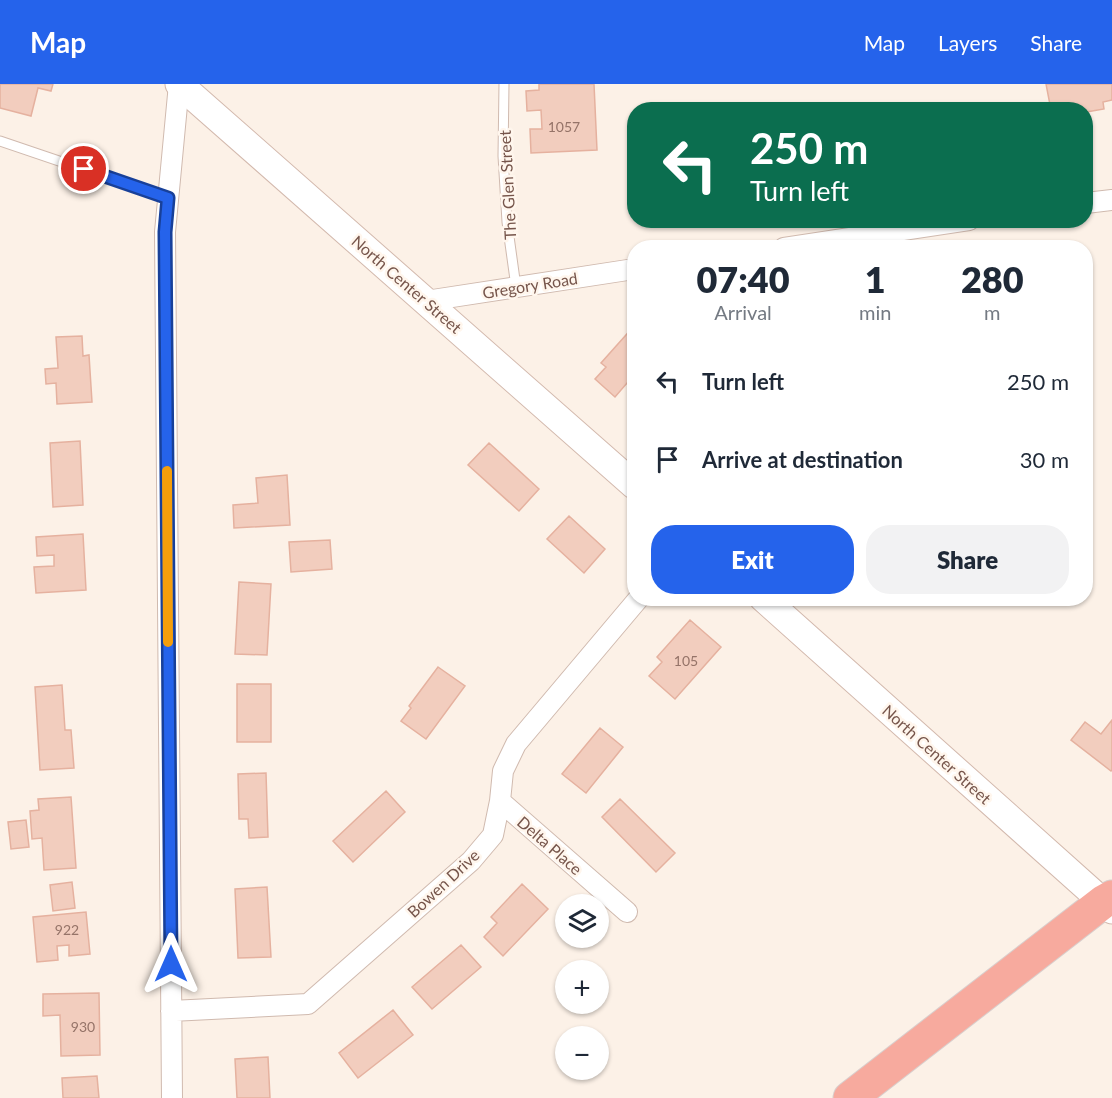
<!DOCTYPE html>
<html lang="en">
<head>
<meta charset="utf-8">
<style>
  :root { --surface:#fff; --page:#f2f2f3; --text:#1f2937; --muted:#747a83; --accent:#2563eb }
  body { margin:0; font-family:Lato,sans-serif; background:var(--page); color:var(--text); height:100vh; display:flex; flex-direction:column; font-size:22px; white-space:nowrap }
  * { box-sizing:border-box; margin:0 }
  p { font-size:20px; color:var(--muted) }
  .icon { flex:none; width:33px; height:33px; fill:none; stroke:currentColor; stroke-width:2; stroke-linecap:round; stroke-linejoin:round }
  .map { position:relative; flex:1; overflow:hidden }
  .drawer { position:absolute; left:627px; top:156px; width:466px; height:366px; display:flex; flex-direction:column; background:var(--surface); border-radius:24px; box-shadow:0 2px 4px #0004 }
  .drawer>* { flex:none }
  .banner { position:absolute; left:627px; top:18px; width:466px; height:126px; border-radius:24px; box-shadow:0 2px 4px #0004; background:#0b6e4f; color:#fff; overflow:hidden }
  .buttons { position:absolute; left:555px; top:810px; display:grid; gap:12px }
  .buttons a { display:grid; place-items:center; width:54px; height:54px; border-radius:50%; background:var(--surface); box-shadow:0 2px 4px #0004; font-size:30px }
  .pin { position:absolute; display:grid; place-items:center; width:51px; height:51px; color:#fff; margin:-26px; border:3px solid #fff; border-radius:50%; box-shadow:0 2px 6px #0007 }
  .me { position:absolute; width:66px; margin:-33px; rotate:0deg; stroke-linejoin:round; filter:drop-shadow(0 0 4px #0008) }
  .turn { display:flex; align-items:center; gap:21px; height:126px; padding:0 24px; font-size:27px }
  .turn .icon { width:78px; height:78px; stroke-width:2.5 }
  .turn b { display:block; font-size:42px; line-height:51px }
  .eta { display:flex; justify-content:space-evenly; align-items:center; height:102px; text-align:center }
  .eta b { font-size:36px; font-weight:800; line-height:42px }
  .action { display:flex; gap:12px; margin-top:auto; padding:12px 24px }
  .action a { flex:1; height:69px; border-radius:24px; background:var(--accent); color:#fff; font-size:24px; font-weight:800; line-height:69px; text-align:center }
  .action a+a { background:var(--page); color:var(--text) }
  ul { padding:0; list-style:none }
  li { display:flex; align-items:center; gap:18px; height:78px; padding:0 24px }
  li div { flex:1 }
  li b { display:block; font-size:22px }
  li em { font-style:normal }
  header { display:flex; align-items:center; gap:36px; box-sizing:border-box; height:84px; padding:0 30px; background:var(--accent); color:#fff }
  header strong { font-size:28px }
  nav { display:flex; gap:33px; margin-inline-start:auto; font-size:21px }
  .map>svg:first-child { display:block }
</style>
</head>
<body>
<header>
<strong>Map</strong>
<nav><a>Map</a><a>Layers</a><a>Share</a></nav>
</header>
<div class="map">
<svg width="1112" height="1014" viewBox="0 0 1112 1014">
  <rect width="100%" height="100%" fill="#fcf1e7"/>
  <path fill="#f2cdbe" stroke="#e5b19f" stroke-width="1.5" d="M0 0H53L51 7 38 4 31 32 0 24Z
    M539 0H594L597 66 531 69 530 45H542L541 26 527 27 526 7 539 6Z
    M1046 0H1112V16L1103 18 1104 25 1086 28V26H1051Z
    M634 242V291L615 313 595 295 606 283 601 279Z
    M82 252 83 272 89 271 92 318 57 320 56 299 46 300 45 285 58 284 56 253Z
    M80 357 83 421 53 423 50 359Z
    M489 359 539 405 519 427 468 381Z
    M287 391 290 441 234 444 233 421 258 419 256 394Z
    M569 432 605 465 584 489 547 455Z
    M83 450 86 506 36 509 34 483 54 482V471L37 472 36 453Z
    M330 456 332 485 291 488 289 458Z
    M239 498 271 500 267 571 235 570Z
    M690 536 721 563 675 615 649 592 662 578 657 573Z
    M438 583 465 602 426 655 401 637 411 624 409 622Z
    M237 600H271V658H237Z
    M62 601 65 646H71L74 684 40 686 35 603Z
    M1112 636V686L1111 687 1071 656 1085 638 1101 650Z
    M600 644 623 663 586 709 562 690Z
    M266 689 268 753 249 754 248 735H239L238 690Z
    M386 707 405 728 353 778 333 757Z
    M71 713 76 784 44 786 42 754 32 755 30 727 39 726 38 715Z
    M620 715 675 769 656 788 602 733Z
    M26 736 29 763 11 765 8 738Z
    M72 798 75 824 53 827 50 801Z
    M522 800 548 825 503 872 484 853 497 839 491 833Z
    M267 803 271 873 238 874 235 805Z
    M86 828 90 870 69 872V861L57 862 58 876 37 878 33 833Z
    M461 861 481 883 432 925 412 903Z
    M99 909 100 971 61 972 60 931 43 932V910Z
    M393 926 413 951 358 994 339 969Z
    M268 973 270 1014H237L235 975Z
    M97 992 99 1014H63L62 994Z"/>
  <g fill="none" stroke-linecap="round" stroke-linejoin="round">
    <defs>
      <path id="service" d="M504 0 503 72 507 138 516 203
        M0 57 168 114"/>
      <path id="minor" d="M1086 119 1112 116
        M784 164 969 136
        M426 217 634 185
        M500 717 627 828
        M171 927 308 920 471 777 493 751 500 717 503 687 516 660 639 514
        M172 1014 165 148 179 0"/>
      <path id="secondary" d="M179 0 634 401
        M763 514 1112 826"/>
      <path id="motorway" d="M850 1014 1103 818 1112 813"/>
    </defs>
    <use href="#service" stroke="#d0baaf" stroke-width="11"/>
    <use href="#minor" stroke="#d0baaf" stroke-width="22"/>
    <use href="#secondary" stroke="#d3b9ad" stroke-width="29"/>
    <use href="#motorway" stroke="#d9cfcd" stroke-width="35"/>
    <use href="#service" stroke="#fff" stroke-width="9"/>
    <use href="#minor" stroke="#fff" stroke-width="20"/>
    <use href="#secondary" stroke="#fff" stroke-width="27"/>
    <use href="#motorway" stroke="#f7aa9e" stroke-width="33"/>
  </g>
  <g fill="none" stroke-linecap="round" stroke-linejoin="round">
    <defs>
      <path id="route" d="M84 85 168 114 165 148 171 880"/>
    </defs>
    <use href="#route" stroke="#184099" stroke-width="15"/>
    <use href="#route" stroke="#2563eb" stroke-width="10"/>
    <path stroke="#f59e0b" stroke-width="10" d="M167 387 168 558"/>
  </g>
  <g text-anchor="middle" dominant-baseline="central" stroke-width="5" stroke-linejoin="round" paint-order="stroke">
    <g font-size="14" fill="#957368">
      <text x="564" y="42">1057</text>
      <text x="686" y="576">105</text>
      <text x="67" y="845">922</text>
      <text x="83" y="942">930</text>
    </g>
    <g font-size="16" fill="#76554b" stroke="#fff6ed">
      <text transform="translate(507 101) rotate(-93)">The Glen Street</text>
      <text transform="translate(407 200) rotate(41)">North Center Street</text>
      <text transform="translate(530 201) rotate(-9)">Gregory Road</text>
      <text transform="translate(937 670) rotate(42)">North Center Street</text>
      <text transform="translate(550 761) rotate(41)">Delta Place</text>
      <text transform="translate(443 799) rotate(-43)">Bowen Drive</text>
    </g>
  </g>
</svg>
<div class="buttons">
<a><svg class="icon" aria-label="layers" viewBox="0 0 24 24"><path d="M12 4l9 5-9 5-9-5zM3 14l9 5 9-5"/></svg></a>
<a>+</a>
<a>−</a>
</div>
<div class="pin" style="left:84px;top:85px;background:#d93025"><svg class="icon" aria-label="arrive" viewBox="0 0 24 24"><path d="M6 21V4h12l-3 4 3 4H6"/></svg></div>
<svg class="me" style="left:171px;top:880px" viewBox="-20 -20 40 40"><path d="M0-17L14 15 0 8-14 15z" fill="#2563eb" stroke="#fff" stroke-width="4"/></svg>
<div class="banner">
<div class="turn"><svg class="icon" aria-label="left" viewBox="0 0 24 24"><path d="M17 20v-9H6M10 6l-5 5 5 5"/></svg><div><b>250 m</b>Turn left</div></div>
</div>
<section class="drawer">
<div class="eta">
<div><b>07:40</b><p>Arrival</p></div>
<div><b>1</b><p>min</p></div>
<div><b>280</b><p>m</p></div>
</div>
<ul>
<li><svg class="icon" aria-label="left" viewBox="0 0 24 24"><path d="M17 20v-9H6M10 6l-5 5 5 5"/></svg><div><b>Turn left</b></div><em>250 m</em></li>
<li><svg class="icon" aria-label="arrive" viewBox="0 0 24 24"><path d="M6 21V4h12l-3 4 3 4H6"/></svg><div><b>Arrive at destination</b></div><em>30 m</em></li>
</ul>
<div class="action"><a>Exit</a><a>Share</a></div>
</section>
</div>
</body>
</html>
